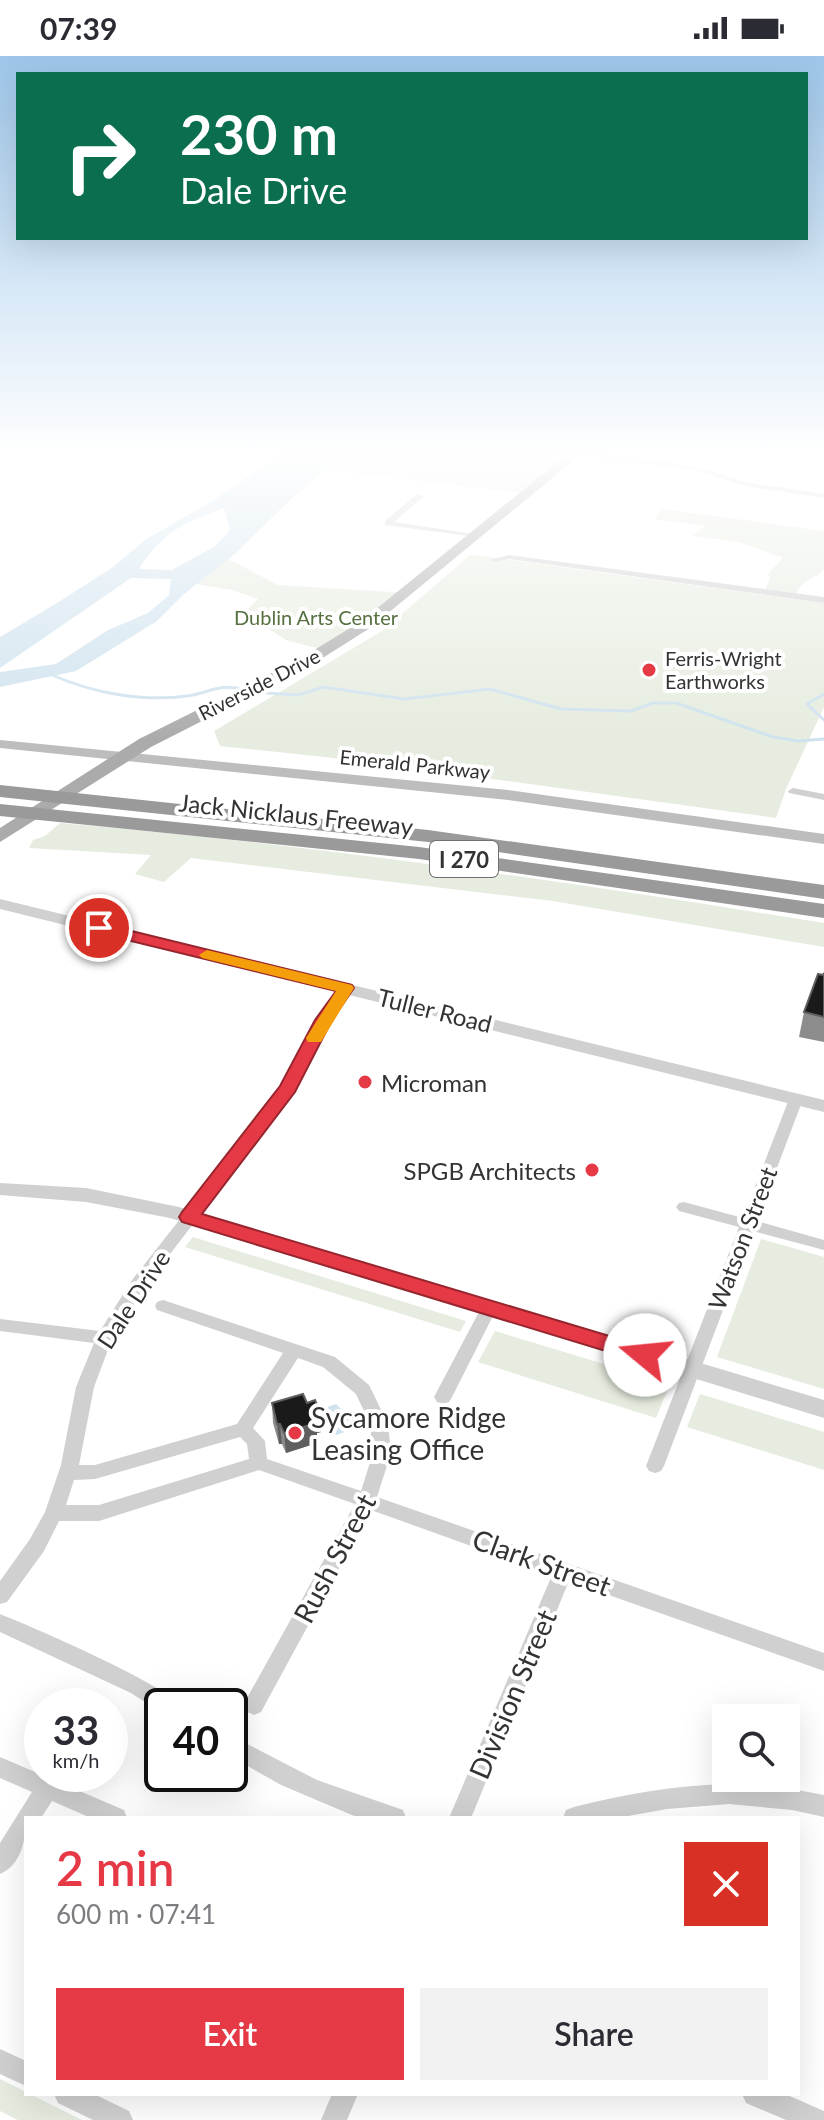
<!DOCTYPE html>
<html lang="en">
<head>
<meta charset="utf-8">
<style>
  :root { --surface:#fff; --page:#f2f2f3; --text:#2b2b33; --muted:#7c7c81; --accent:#e63946 }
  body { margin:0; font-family:Lato,sans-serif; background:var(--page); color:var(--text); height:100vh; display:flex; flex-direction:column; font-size:30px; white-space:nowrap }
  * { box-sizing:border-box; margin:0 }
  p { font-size:26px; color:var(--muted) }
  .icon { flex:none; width:44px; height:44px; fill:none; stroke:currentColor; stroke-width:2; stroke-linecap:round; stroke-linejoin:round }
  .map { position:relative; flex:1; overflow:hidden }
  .side { position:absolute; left:24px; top:1760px; width:776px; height:280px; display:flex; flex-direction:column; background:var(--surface); border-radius:0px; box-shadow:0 8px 32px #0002 }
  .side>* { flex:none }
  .banner { position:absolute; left:16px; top:16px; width:792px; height:168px; border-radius:0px; box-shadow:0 8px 32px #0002; background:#0b6e4f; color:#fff; overflow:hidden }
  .buttons { position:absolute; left:712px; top:1648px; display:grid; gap:16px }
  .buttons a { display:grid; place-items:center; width:88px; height:88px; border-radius:0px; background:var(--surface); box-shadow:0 8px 32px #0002; font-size:40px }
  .speed { position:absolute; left:24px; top:1632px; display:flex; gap:16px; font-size:40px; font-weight:700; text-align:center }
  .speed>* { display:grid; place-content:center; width:104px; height:104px; border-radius:50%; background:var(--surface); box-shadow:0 8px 32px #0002; line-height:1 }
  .speed small { font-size:20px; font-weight:400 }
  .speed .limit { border:4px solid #111; border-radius:12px; background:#fff; color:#111 }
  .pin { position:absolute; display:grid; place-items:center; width:68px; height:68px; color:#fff; margin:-34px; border:4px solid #fff; border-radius:50%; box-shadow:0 2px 8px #0007 }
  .me { position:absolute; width:88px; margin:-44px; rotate:287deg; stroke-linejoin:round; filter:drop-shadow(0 0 6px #0008) }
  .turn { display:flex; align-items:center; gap:28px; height:168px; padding:0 32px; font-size:36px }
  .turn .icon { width:104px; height:104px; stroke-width:2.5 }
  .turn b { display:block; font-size:56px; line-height:68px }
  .round { display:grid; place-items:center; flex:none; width:84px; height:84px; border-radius:0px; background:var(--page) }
  .head { display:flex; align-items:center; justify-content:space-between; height:136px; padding:0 32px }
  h1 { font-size:48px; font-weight:600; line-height:60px; color:var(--accent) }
  .button { display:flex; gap:16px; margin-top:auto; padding:16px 32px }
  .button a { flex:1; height:92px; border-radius:0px; background:var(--accent); color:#fff; font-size:32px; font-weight:600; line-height:92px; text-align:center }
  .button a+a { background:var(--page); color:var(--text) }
  .status { display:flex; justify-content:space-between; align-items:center; height:56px; padding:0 40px; background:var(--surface); direction:ltr }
  .status svg { height:22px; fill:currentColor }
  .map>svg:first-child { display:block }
</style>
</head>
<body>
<div class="status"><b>07:39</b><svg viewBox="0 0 49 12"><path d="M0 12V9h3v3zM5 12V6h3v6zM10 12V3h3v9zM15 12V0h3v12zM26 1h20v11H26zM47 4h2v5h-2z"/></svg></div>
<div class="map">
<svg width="824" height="2064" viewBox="0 0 824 2064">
  <rect width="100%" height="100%" fill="#fff"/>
  <path fill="#e6ecdf" d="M347 396H578L528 438 326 414Z
    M663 453 824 475V513C814 525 806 519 796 538L765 534 770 522 768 518 783 502 739 486 692 480 706 470 654 463Z
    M474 499 824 547V651L786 733 776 762 362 705 220 690 214 675 382 575 469 500Z
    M228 503 278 529 408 537 325 594 286 584 266 571V565L239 561 258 543 232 534 196 528Z
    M60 767C316 789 570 826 824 867V891L553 845 191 802 164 826 135 818 151 799 29 792 33 784 45 780Z
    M193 1181 196 1182 466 1265 460 1276 185 1191Z
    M761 1183 824 1201V1333L717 1301Z
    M495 1275 670 1328 656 1362 478 1306Z
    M700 1338 824 1376V1414L687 1371Z
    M0 2023 82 2064H18L0 2055Z"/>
  <path fill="#cfe2ee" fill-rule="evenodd" d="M284 396H347L291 443 236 497 183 539 157 565 76 615 0 631V616L56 608 108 574 148 557 169 539 171 523 131 522 0 612V581L57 547 113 511 145 484 214 444ZM224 452 230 474 215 490 172 514 139 513C160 478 186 465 224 452Z
    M336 1348 344 1356 355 1358 348 1365V1375L336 1379 329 1372H326L321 1361 324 1360V1352Z"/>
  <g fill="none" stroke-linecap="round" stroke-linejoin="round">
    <path stroke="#cfe2ee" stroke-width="3" d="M52 619C93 637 142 646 187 640 210 637 218 627 242 633
      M251 636 298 639 324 631 404 643 490 633 561 653 631 655 653 647H676L773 681 798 685 824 683
      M824 638 807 648 824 664"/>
    <path fill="#d0d0d0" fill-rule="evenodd" d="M580 396 695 410 746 426 824 438V442L745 430 694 414 573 398Z
      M417 438 424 440 394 466 481 479 477 481 385 469V465Z
      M509 499 824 541V547L509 503 494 506 490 504Z
      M793 732 824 738V744L789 737 788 735Z
      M346 928 352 932 332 962 276 1060 144 1232 112 1283 94 1331 79 1409H95L237 1368 283 1297 157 1254 155 1250 157 1246 163 1244 335 1301 369 1329 388 1368 391 1397 377 1441 824 1597V1615L569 1525 471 1762H449L552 1519 371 1454 261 1656 254 1659 247 1656 244 1649 247 1642 355 1448 259 1414 99 1465H59L44 1495 7 1546 0 1548V1525L30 1483 45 1456 61 1409 76 1331 94 1287 0 1275V1263L100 1275 132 1224 266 1054 319 962 341 929ZM298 1302 323 1311 356 1338 370 1368 373 1397 361 1435 267 1403 265 1385 253 1372ZM240 1381 247 1388 249 1403 99 1449H66L74 1424 95 1423Z
      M796 1039 803 1043 757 1165 824 1184V1194L753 1175 664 1410 661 1415 655 1417 649 1415 646 1410 739 1171 679 1155 676 1151 679 1147 684 1146 743 1162 789 1043Z
      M489 1246 495 1248 497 1252 452 1341 449 1346 443 1348 437 1346 434 1341 481 1252 483 1248Z
      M0 1558C28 1569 170 1630 179 1650H162V1657L131 1637 0 1576Z
      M230 1679 317 1724 403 1754 406 1762H360L352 1759 281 1729 230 1700Z
      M0 1701 124 1754 127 1762H91L52 1745 41 1762H26C26 1782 22 1809 0 1818V1787L32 1736 0 1722Z
      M729 1728 792 1733 824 1739V1761L792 1754 729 1748 667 1753 617 1762H563L566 1754 574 1751C626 1738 676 1729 729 1728Z
      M0 1993 26 2005V2030L0 2018Z
      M54 2038H94L129 2055 133 2064H93L58 2047Z
      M332 2038H358L347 2064H321Z
      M742 2038H785L824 2055V2064H786L746 2047Z"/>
    <path fill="#d0d0d0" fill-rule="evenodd" d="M0 843 824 1044V1056L0 853Z
      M0 1127 86 1132 179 1151 824 1344V1362L170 1162 86 1146 0 1139Z"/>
    <path fill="#bdbdbd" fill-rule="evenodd" d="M0 684 508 734 824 778V788L508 744 0 692Z"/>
    <path fill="#ababab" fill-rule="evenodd" d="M570 396H584L370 572 310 610 151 691 0 786V772L139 683 298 604 360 566Z"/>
    <path fill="#9a9a9a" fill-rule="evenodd" d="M0 729 428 774 824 829V843L428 786 0 741Z
      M0 748 419 791 824 848V862L419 803 0 760Z"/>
  </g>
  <path fill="#8c8c8c" d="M824 917V986L799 981 804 956Z
    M272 1347 320 1356 321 1376 317 1377V1387L286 1397 282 1388H279L273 1367Z"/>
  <path fill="#5f5f5f" d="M320 1356 321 1376 317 1377V1387L286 1397 284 1377 312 1358Z
    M277 1368H280L282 1388H279Z"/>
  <path fill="#1a1a1a" stroke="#5f5f5f" stroke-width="2" d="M824 917V961L804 956 818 918 823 919Z
    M303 1338 307 1347 315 1344 320 1356 312 1358 316 1367 284 1377 280 1368H277L272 1347Z"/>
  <linearGradient id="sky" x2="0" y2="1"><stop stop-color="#9ec6ea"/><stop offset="0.58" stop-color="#fff"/><stop offset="1" stop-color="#fff" stop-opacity="0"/></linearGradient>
  <rect width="824" height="685" fill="url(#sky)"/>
  <path fill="#e63946" stroke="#96252e" stroke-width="2" d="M99 867 352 929 354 932 332 964 295 1036 202 1158 653 1293 656 1299 653 1305 645 1307 182 1166 179 1161 182 1156 280 1030 315 964 336 935 94 876V869Z"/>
  <path fill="#f59e0b" d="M207 894 352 929 354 932 321 986H308L306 982 336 935 202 902 199 899Z"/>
  <g fill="#e63946" stroke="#fff" stroke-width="3">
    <circle cx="649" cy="614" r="8"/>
    <circle cx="365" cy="1026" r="8"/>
    <circle cx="592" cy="1114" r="8"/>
    <circle cx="295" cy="1377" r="8"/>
  </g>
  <g text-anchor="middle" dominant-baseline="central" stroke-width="8" stroke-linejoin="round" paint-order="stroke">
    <g font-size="20" fill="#56703f" stroke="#fff">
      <text x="316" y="561">Dublin Arts Center</text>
    </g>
    <g font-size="20" fill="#333" stroke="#fff" text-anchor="start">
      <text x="665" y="602">Ferris-Wright<tspan x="665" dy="23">Earthworks</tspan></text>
    </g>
    <g font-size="20" fill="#333" stroke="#fff">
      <text transform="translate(259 628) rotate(-27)">Riverside Drive</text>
      <text transform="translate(415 708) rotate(6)">Emerald Parkway</text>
    </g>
    <rect fill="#fff" stroke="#707070" stroke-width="2" x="430" y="785" width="68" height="36" rx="6"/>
    <g font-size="22" font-weight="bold" fill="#333">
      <text x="464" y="803">I 270</text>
    </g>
    <g font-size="24" fill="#333" stroke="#fff">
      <text transform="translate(296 758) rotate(6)">Jack Nicklaus Freeway</text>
      <text transform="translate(435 954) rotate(14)">Tuller Road</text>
      <text transform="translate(742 1182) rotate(-69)">Watson Street</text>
      <text transform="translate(133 1243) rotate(-57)">Dale Drive</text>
    </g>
    <g font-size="24" fill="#333" stroke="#fff" text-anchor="start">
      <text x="381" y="1026">Microman</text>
      <text x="576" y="1114" text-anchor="end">SPGB Architects</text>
    </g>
    <g font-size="28" fill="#333" stroke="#fff" text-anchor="start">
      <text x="311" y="1361">Sycamore Ridge<tspan x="311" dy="32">Leasing Office</tspan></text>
    </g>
    <g font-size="28" fill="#333" stroke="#fff">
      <text transform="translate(334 1502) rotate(-62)">Rush Street</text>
      <text transform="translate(542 1506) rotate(20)">Clark Street</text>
      <text transform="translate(512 1638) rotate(-67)">Division Street</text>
    </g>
  </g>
</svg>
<div class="buttons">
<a><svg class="icon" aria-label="search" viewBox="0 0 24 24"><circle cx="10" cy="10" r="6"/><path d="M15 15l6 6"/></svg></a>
</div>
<div class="speed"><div>33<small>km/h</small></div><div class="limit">40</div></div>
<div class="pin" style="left:99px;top:872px;background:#d93025"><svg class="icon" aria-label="arrive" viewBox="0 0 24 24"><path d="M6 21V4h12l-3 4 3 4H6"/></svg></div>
<svg class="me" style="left:645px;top:1299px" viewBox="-20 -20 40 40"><circle r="19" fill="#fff"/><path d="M0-13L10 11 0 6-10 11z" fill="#e63946"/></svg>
<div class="banner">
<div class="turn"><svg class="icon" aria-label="right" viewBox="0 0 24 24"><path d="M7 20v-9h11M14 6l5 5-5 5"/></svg><div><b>230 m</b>Dale Drive</div></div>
</div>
<section class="side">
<div class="head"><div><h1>2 min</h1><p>600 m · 07:41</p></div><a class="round" style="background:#d93025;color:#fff"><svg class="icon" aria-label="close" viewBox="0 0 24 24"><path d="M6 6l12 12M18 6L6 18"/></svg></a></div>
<div class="button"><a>Exit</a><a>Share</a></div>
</section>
</div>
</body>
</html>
